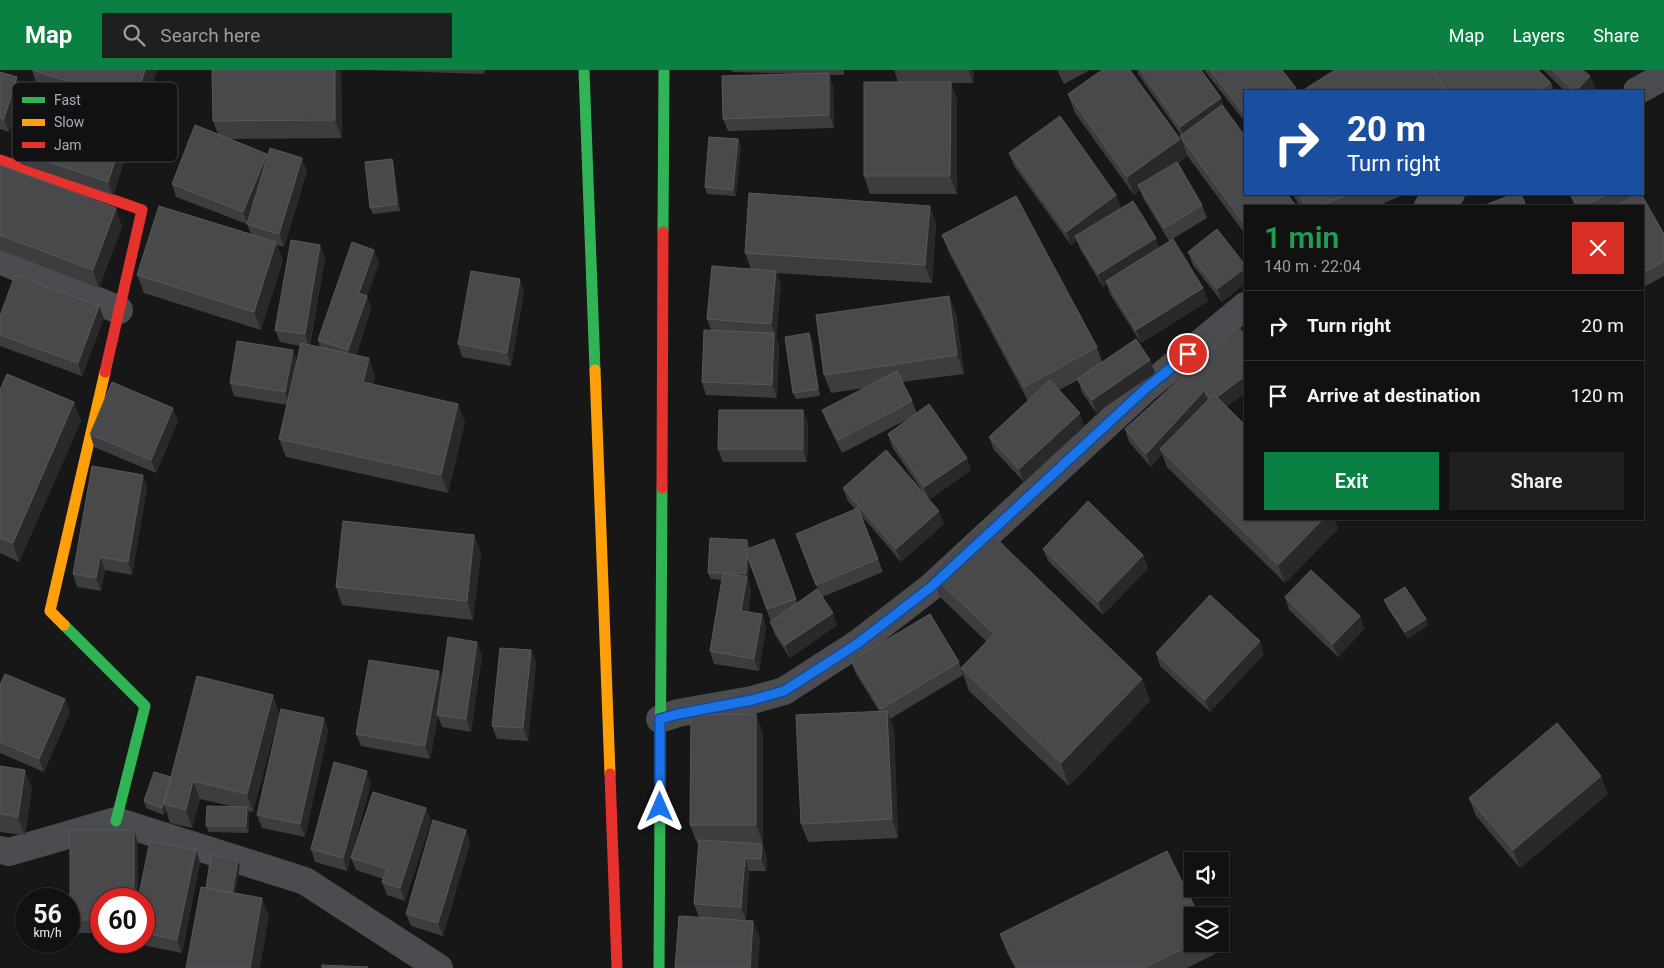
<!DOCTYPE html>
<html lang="en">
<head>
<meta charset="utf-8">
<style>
  :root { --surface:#111; --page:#1e1f1f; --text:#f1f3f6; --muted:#9c9d9f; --line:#303131; --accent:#0b8043 }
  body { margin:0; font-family:Roboto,sans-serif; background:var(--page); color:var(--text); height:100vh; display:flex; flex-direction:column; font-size:19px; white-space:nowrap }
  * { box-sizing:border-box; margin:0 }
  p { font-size:16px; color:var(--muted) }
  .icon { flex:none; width:28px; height:28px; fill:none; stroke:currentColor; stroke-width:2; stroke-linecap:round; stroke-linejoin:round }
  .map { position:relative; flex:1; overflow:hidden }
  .panel { position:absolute; left:1244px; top:135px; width:400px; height:315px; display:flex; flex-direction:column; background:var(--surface); border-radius:0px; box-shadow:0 1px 4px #0004,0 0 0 1px var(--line) }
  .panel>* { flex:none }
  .hud { position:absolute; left:1244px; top:20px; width:400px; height:105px; border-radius:0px; box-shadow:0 1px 4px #0004,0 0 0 1px var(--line); background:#1a4fa0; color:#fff; overflow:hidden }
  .controls { position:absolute; left:1184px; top:782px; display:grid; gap:10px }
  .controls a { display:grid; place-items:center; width:45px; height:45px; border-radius:0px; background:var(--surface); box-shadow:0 1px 4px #0004,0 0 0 1px var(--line); font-size:25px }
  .speed { position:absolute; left:15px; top:818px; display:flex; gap:10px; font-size:25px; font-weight:700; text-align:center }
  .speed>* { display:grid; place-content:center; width:65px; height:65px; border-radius:50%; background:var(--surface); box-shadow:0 1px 4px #0004,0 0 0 1px var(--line); line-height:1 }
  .speed small { font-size:12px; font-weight:400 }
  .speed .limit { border:8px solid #d22; background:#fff; color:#111 }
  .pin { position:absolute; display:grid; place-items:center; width:42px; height:42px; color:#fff; margin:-21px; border:2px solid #fff; border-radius:50%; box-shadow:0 1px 5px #0007 }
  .me { position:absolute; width:55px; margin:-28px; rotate:0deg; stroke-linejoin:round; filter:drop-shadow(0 0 4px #0008) }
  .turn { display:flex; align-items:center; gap:18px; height:105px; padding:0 20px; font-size:22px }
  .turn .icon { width:65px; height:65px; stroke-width:2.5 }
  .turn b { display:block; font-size:35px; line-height:42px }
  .round { display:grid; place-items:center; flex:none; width:52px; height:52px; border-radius:0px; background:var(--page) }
  .headline { display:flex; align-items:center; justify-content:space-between; height:85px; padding:0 20px }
  h1 { font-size:30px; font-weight:600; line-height:38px; color:#1e9e55 }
  .cta { display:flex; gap:10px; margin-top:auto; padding:10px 20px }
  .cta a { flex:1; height:58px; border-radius:0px; background:var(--accent); color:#fff; font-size:20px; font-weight:600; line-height:58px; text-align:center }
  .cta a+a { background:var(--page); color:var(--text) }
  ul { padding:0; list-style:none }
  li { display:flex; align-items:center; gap:15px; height:70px; padding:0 20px; border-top:1px solid var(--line) }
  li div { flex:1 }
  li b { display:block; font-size:19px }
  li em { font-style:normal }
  header { display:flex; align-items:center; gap:30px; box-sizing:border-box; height:70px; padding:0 25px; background:var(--accent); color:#fff }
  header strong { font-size:24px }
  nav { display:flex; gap:28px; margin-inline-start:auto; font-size:18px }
  .search { width:350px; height:45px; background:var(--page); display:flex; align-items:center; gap:12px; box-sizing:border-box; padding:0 18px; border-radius:0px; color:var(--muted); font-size:19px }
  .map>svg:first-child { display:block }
</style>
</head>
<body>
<header>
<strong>Map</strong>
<div class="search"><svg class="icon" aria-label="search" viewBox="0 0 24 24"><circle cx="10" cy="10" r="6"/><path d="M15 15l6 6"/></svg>Search here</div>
<nav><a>Map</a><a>Layers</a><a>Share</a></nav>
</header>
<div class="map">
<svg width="1664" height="898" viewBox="0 0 1664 898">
  <rect width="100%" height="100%" fill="#171717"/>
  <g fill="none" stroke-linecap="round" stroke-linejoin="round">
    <path stroke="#4b4c50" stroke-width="28" d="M1637 21 1664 6
      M1428 136 1451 124
      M0 190 119 240
      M660 649 678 643 752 630 784 621 857 574 931 517 1145 319 1245 236
      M0 780 9 782 116 751 305 811 439 898"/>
    <path stroke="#30b455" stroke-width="11" d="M584 0 595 300
      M663 162 664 0
      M64 555 145 636 116 751
      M659 898 662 418"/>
    <path stroke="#ff9f0a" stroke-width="11" d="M595 300 610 704
      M64 555 50 541 105 302"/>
    <path stroke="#e5322d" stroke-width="11" d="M0 90 142 140 105 302
      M662 418 663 162
      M610 704 617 898"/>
  </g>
  <path fill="#3d3d3f" d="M32 0H157L141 50 38 19Z
    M341 0 342 68 231 69 268 86 302 88 307 101 284 177 277 175 283 190 261 260 144 223 137 205 251 164 247 154 176 127 172 114 218 64 213 51Z
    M362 0H485L484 4Z
    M731 0H844V5H829L833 16 834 58 728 61 723 49 809 4 732 2Z
    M894 0H974L973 13H951L957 30V124H870L864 106 920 12H898Z
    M1057 0H1090L1064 14Z
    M1137 0H1201L1221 28 1224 38 1245 136V164L1186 84 1180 66 1181 65 1138 4Z
    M1204 0H1282L1296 18 1297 21H1245V52Z
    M1543 0H1583L1590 6 1595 19 1593 21H1565Z
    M0 2 22 20 9 62 0 59Z
    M1434 2 1551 13 1554 21H1302Z
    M1068 24 1180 69 1186 87 1178 93 1202 135 1207 148 1169 171 1143 128 1140 120 1134 125 1075 43Z
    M127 55 132 68 113 125 21 94 17 81Z
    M738 69 741 76 736 126 707 124 705 117Z
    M1009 83 1116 125 1121 138 1156 168 1159 178 1203 218 1208 231 1141 273 1110 224 1107 214 1103 217 1080 179 1077 171 1071 175 1014 96Z
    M392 89 394 95 400 141 373 144 370 138Z
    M0 95 122 156 99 218 0 180Z
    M1292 124H1405L1378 136H1300Z
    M1569 124H1641L1664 164V206L1642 218V136L1626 130 1614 136H1575Z
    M930 136 936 154 932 213 776 203 781 214 776 267 779 276 777 328 706 325 702 312 711 260 707 249 751 199 745 183Z
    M1217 159 1222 232 1193 195 1188 182Z
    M942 165 1097 277 1102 292 1150 290 1155 303 1096 343 1082 322 1078 310 1059 320 1084 356 1024 412 994 380 989 367 1028 331 949 183Z
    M320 175 325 188 310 275 320 277 318 270 374 180 379 193 367 226 371 239 356 285 375 306 373 315 465 352 448 423 286 387 279 369 287 335 234 326 230 313 293 280 297 292 300 276 280 272 275 260Z
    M524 222 511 296 462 287 458 274Z
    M956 244 964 304 902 312 912 331 917 343 971 400 929 430 944 454 901 492 861 445 883 502 822 527 837 555 790 588 775 565 770 552H771L749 490 748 510 751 520 748 542 762 544 766 557 759 601 714 594 710 581 722 510 711 509 708 503 747 470 750 478 774 469 797 533 819 522 796 464 855 439 848 431 843 418 927 428 892 377 888 364 912 347 842 383 827 353 822 340 865 318 831 323 824 305Z
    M0 246 104 248 82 306 0 276Z
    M809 263 812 270 820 326 796 329 793 323Z
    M1245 266V323L1226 337 1338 459 1285 513 1167 397 1162 384 1151 397 1129 372 1125 359Z
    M0 320 81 351 19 492 0 483Z
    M178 351 156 403 94 377 90 364Z
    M808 353 807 392H723L718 379Z
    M147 417 132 505 105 500 101 521 77 517 73 504Z
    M474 465 481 483 473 550 342 535 336 517Z
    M1043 479 1143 485 1148 498 1103 545 1048 491Z
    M931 504 1142 609 1150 631 1069 716 969 621 961 598 987 572 940 527Z
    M1285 527 1360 546 1364 559 1338 587 1289 540Z
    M1384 530 1428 555 1408 569 1387 537Z
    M531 580 536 593 528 671 497 669 492 656Z
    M1156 583 1264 584 1210 642 1160 596Z
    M482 585 471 662 442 657 438 646 430 689 361 676 356 664Z
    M851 591 959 592 963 605 890 649 894 659 898 768 808 772 801 754 879 641 856 604Z
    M0 615 65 629 70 642 44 702 0 683Z
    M273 625 279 644 253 742 248 741 249 743V763L209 762 206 756 230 736 200 729 192 758 170 753 166 740 164 745 146 738 144 731 171 707Z
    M324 648 328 661 305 767 262 758 257 745Z
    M763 663V773H750L762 774 767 787 766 801H749L746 850 707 848 753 851 760 869 699 847 694 834 699 773H697L690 755Z
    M0 696 32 718 25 765 0 762Z
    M371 713 347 801 315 792 311 779Z
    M1608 724 1520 798 1476 746 1469 728Z
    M426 738 431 751 405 831 387 825 382 812 383 809 356 800 351 788Z
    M466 760 470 773 443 866 411 856 406 844Z
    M138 773 101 829V863H75L70 850Z
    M196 780 200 793 182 883 137 874 136 871H144V829Z
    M1000 864 1192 874H1211L1215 884 1187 898H1015L1007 883Z"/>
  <path fill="#29292a" d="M145 0H157L141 50 135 32Z
    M335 0H341L342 68 335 50Z
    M969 0H974L973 13Z
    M829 3 833 16 834 58 829 45Z
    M1590 6 1595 19 1593 21H1576Z
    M17 7 22 20 9 62 4 49Z
    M951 12 957 30V124L950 106Z
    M1221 28 1225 41 1185 70 1180 57Z
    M127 55 132 68 113 125 108 112Z
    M738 69 741 76 736 126 733 120Z
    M1180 69 1186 87 1141 120 1138 115 1140 120 1134 125 1127 107Z
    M267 84 272 96 248 155 243 142Z
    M302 88 307 101 284 177 279 164Z
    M392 89 394 95 400 141 397 134Z
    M1116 125 1121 138 1075 166 1077 171 1071 175 1066 162Z
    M930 136 936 154 932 213 925 195Z
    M116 138 122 156 99 218 93 200Z
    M1156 168 1160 181 1106 211 1107 214 1103 217 1098 204Z
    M276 172 283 190 261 260 254 242Z
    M320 175 325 188 309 277 305 264Z
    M374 180 379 193 367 226 371 239 353 293 348 280 359 223Z
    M1245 198V214L1222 232 1217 219Z
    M776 201 781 214 776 267 771 254Z
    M520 209 524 222 511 296 507 283Z
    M1203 218 1208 231 1141 273 1136 260Z
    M949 226 956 244 964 304 957 285Z
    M99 236 104 248 82 306 78 293Z
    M774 263 779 276 777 328 772 315Z
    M809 263 812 270 820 326 818 319Z
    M293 280 297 293 289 335 285 322Z
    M369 288 375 306 370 331 363 312Z
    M1150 290 1155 303 1096 343 1092 330Z
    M1245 306V323L1217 344 1212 331Z
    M1204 321 1209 334 1160 379 1162 384 1151 397 1146 384Z
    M74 332 81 351 19 492 13 473Z
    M458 334 465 352 448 423 441 405Z
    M173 338 178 351 156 403 151 390Z
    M803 340 808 353 807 392 803 379Z
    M1080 343 1084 356 1024 412 1019 399Z
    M967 388 971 400 929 430 924 417Z
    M143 405 147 417 132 505 128 492Z
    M939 441 944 454 901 492 896 479Z
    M1323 449H1335L1338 459 1285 513 1278 495Z
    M474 465 481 483 473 550 467 531Z
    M747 470 750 476 748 510 746 503Z
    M1143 485 1148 498 1103 545 1098 532Z
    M100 487 105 500 101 521 96 508Z
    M747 507 751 520 745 554 741 541Z
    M833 543 837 555 790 588 785 575Z
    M762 544 766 557 759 601 754 589Z
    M1360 546 1364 559 1338 587 1333 574Z
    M1426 549 1428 555 1408 569 1405 562Z
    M1260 571 1264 584 1210 642 1205 630Z
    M477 572 482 585 471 662 466 649Z
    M531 580 536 593 528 671 523 658Z
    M439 601 443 614 437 645 438 646 430 689 425 676Z
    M1142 609 1150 631 1069 716 1061 693Z
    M273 625 279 644 253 742 247 724Z
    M65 629 70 642 44 702 39 689Z
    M887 641 894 659 898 768 892 749Z
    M756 644 763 663V773L756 755Z
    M324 648 328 661 305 767 300 754Z
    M25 700 32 718 25 765 18 747Z
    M367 701 371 713 347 801 343 788Z
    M1601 706 1608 724 1520 798 1513 780Z
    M172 708 164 734 166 740 164 745 162 738Z
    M193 711 200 729 192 758 186 740Z
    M247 737 249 743V763L246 756Z
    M426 738 431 751 405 831 400 818Z
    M134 760 138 773V829H134Z
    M466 760 470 773 443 866 438 853Z
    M762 774 767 787 766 801 761 789Z
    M196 780 200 793 182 883 177 870Z
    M745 788 749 801 746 850 741 837Z
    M238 790 240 796 234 832 232 825Z
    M262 828 269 846 260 898H250Z
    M753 851 760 869 758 898H750Z"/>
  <path fill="#49494c" stroke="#58595d" d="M32 0H145L135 32Z
    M212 0H335V50L213 51Z
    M1102 0H1130L1180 69 1127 107 1068 24Z
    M1140 0H1201L1221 28 1180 57Z
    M1210 0H1282L1296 18 1293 21H1245V45Z
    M1335 0H1433L1446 21H1302Z
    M1436 0H1538L1551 13 1537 21H1446L1434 2Z
    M1552 0H1583L1590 6 1576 21H1574Z
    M0 2 17 7 4 49 0 48Z
    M829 3V45L723 49 722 6Z
    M864 12H951L950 106H864Z
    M37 24 127 55 108 112 17 81Z
    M1222 35 1245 66V124H1287L1296 136H1245V155L1180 66Z
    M1060 46 1116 125 1066 162 1009 83Z
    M195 55 267 84 243 142 172 114Z
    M709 67 738 69 733 120 705 117Z
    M270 78 302 88 279 164 247 154Z
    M392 89 397 134 370 138 365 92Z
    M1177 92 1202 135 1164 158 1138 115Z
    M0 95 116 138 93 200 0 165Z
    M749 123 930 136 925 195 745 183Z
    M1298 124H1348L1321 136H1306Z
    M1513 124H1521L1526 136H1483Z
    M1571 124H1608L1583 136H1577Z
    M1638 124H1641L1664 164V191L1642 203V136H1615Z
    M1016 126 1097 277 1024 317 942 165Z
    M1133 131 1156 168 1098 204 1075 166Z
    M159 136 276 172 254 242 137 205Z
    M1217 159 1245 195V198L1217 219 1188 182Z
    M1173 169 1203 218 1136 260 1106 211Z
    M291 170 320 175 305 264 275 260Z
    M352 172 374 180 359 223 367 226 348 280 318 270Z
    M712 196 776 201 771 254 707 249Z
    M471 201 520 209 507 283 458 274Z
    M15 205 99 236 78 293 0 265V246Z
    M949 226 957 285 824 305 816 245Z
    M1238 256 1245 266V306L1217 327 1214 324 1210 328 1204 321 1146 384 1125 359Z
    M704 260 774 263 772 315 702 312Z
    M809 263 818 319 793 323 785 267Z
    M1136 269 1150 290 1092 330 1077 309Z
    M237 271 293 280 285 322 230 313Z
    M301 273 369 288 363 312 458 334 441 405 279 369Z
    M897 301 912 331 838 370 822 340Z
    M7 304 74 332 13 473 0 468V320Z
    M1050 310 1080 343 1019 399 989 367Z
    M112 312 173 338 151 390 90 364Z
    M1214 324 1245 355V449H1323L1278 495 1160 379Z
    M929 334 967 388 924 417 888 364Z
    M719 340H803V379H718Z
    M886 380 939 441 896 479 843 418Z
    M92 396 143 405 128 492 100 487 96 508 73 504Z
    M1088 431 1143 485 1098 532 1043 479Z
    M858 438 878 489 816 515 796 464Z
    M343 451 474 465 467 531 336 517Z
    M980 453 1142 609 1061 693 961 598 994 564 931 504Z
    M710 468 747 470V479L745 480 747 483 746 503H708Z
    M774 469 796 529 767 539 745 480Z
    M1311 500 1360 546 1333 574 1285 527Z
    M723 503 747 507 741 541 762 544 754 589 710 581Z
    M1405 517 1426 549 1405 562 1384 530Z
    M817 519 833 543 785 575 770 552Z
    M1210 525 1260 571 1205 630 1156 583Z
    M930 544 959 592 881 639 851 591Z
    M448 567 477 572 466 649 437 645Z
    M500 578 531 580 523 658 492 656Z
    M369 590 439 601 425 676 356 664Z
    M5 604 65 629 39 689 0 672V615Z
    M197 606 273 625 247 724 193 711 186 740 164 734Z
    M281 639 324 648 300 754 257 745Z
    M887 641 892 749 801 754 796 645Z
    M756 644V755H690L691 645Z
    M1557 653 1601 706 1513 780 1469 728Z
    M334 692 367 701 343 788 311 779Z
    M0 696 25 700 18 747 0 744Z
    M154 702 171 707 162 738 144 731Z
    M373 722 426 738 400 818 382 812 387 799 351 788Z
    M207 736 247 737 246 756H206Z
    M433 750 466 760 438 853 406 844Z
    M70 760H134V829H101V850H70Z
    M699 770 762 774 761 789 745 788 741 837 694 834Z
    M150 771 196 780 177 870 144 863V829H138Z
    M1167 781 1199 846H1192V874L1144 898H1017L1000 864Z
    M211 785 238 790 232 823 206 818Z
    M201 817 262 828 250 898H186Z
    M679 846 753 851 750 898H675Z
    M322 895 368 897 322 898Z"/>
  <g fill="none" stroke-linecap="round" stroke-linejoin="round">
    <defs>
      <path id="route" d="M660 737V649L678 644 752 630 784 621 857 574 931 517 1145 319 1188 284"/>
    </defs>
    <use href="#route" stroke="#114b97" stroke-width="12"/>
    <use href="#route" stroke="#1a73e8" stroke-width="9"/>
  </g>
  <rect x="12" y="12" width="166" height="80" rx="8" fill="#111113" stroke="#3e4045" stroke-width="1"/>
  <rect x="22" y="27" width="23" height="6" fill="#30b455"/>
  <rect x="22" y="49" width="23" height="7" fill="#ff9f0a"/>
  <rect x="22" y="72" width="23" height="6" fill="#e5322d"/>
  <g font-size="14" fill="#a8adb8">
    <text x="54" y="35">Fast</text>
    <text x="54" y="57">Slow</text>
    <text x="54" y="80">Jam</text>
  </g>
</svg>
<div class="controls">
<a><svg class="icon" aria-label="sound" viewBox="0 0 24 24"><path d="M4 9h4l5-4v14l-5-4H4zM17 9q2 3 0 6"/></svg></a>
<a><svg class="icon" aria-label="layers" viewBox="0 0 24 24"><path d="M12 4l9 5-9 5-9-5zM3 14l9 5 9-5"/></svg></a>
</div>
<div class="speed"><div>56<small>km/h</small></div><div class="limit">60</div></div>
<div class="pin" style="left:1188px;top:284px;background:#d93025"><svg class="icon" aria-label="arrive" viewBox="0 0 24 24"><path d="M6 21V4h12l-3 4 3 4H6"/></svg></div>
<svg class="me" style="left:660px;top:737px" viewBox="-20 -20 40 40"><path d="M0-17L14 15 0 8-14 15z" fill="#1a73e8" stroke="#fff" stroke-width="4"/></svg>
<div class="hud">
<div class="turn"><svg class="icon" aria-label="right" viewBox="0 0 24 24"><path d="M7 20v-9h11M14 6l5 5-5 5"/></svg><div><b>20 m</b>Turn right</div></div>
</div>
<section class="panel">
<div class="headline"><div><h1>1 min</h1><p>140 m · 22:04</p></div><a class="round" style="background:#d93025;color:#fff"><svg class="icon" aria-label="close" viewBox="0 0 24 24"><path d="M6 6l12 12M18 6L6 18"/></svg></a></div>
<ul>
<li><svg class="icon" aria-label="right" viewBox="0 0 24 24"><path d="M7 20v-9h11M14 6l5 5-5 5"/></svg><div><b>Turn right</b></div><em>20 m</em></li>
<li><svg class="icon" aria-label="arrive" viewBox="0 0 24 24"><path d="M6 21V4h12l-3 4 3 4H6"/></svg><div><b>Arrive at destination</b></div><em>120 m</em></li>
</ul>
<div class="cta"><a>Exit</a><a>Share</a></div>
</section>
</div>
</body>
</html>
